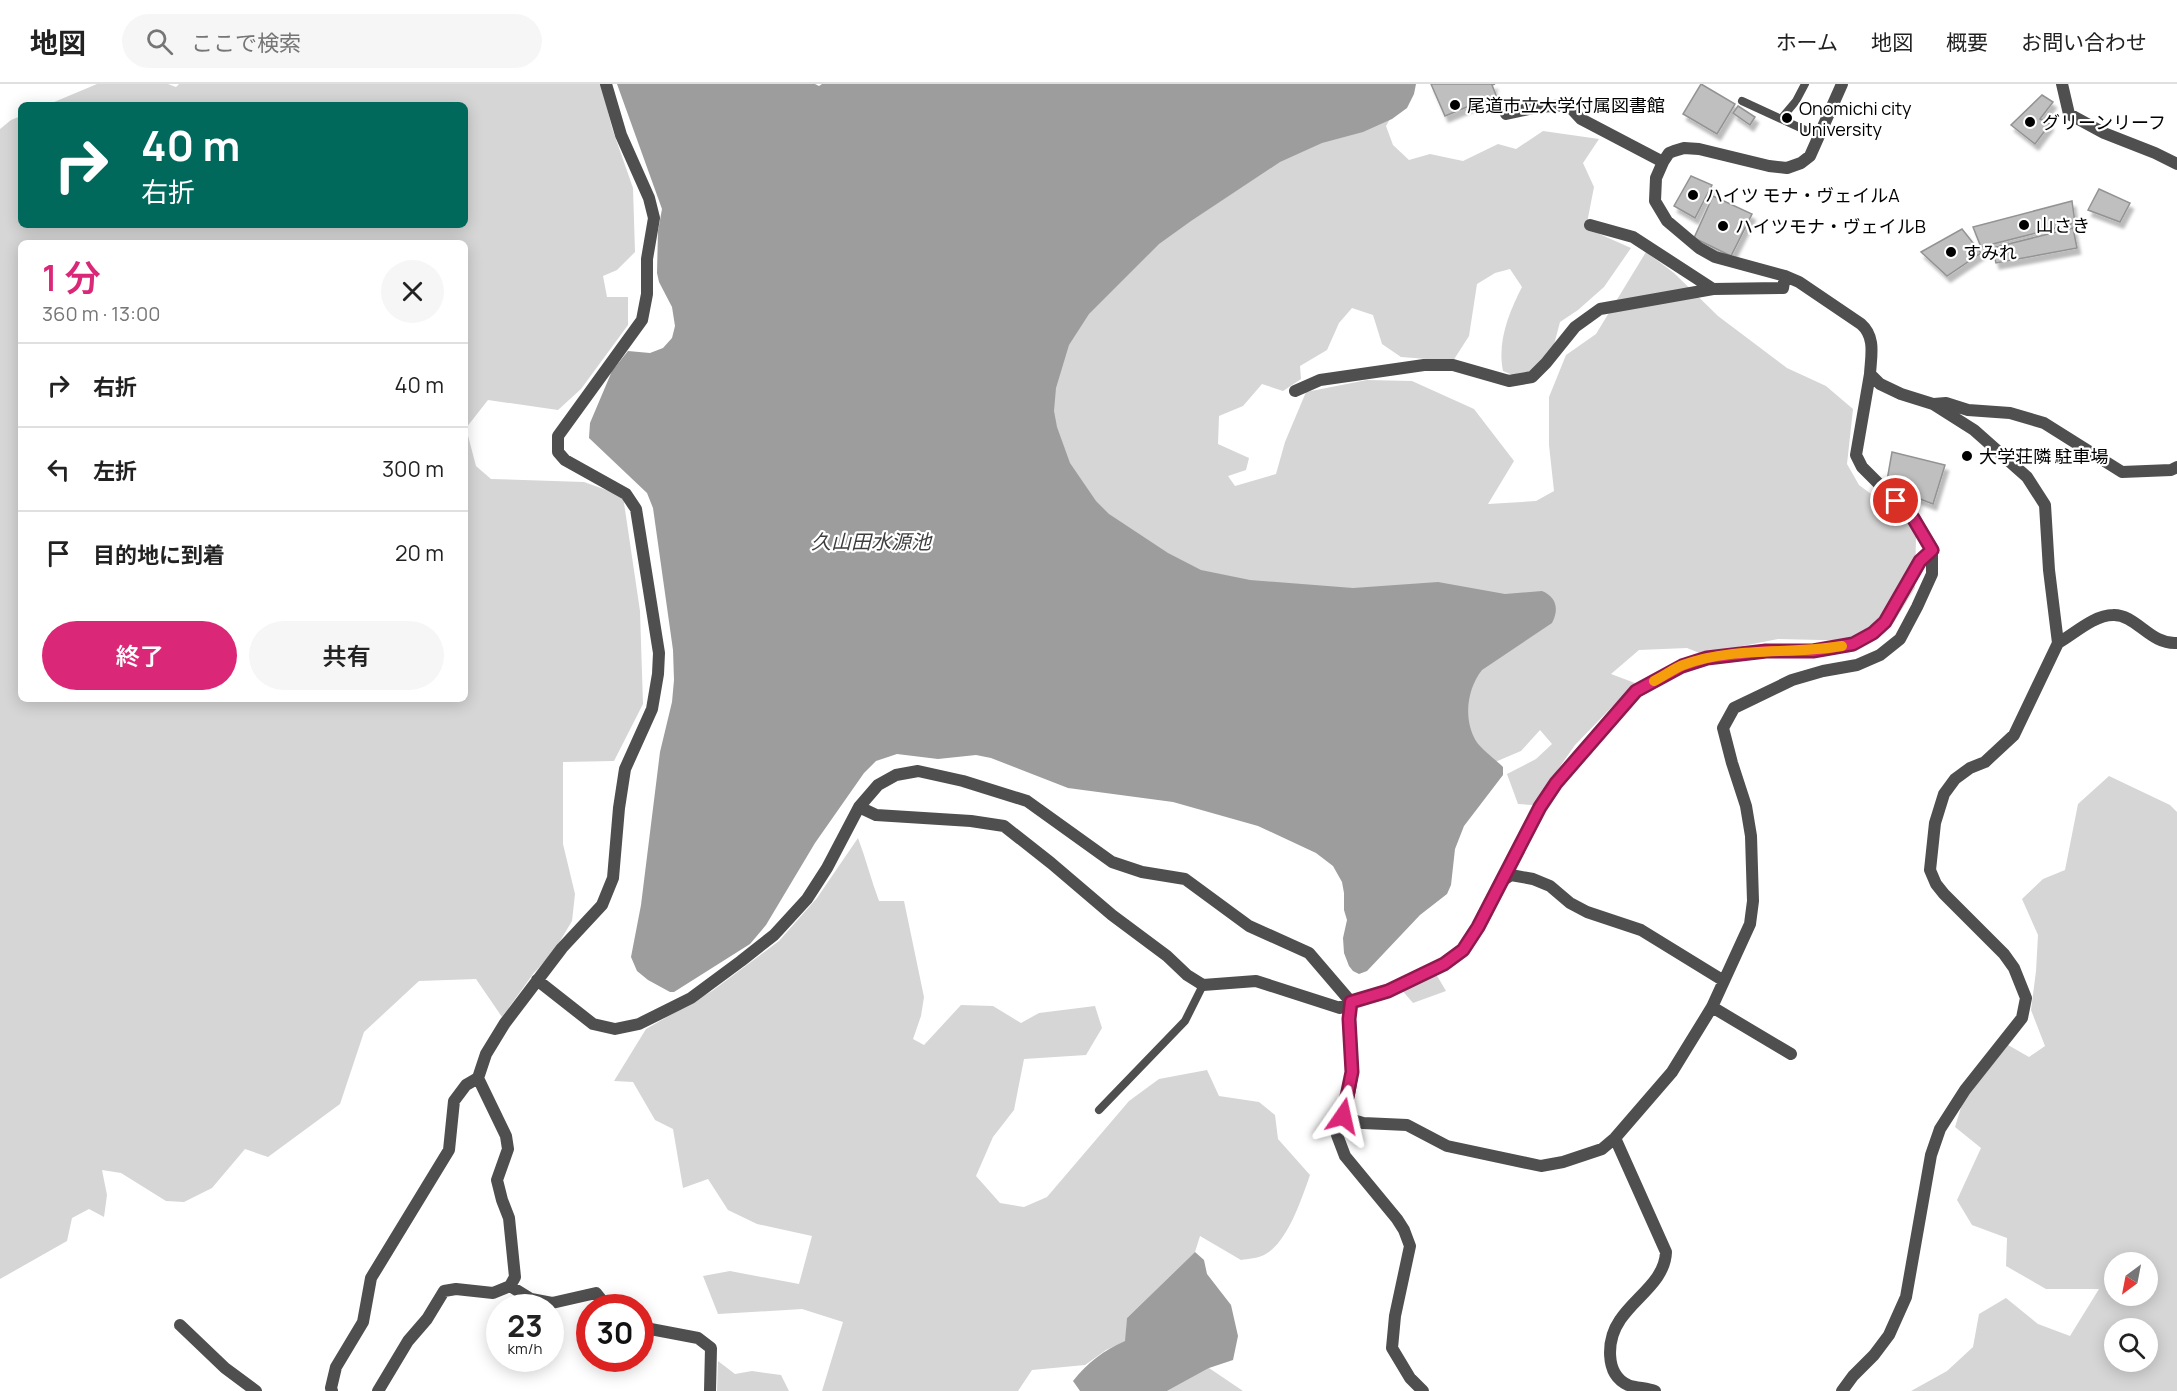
<!DOCTYPE html>
<html lang="ja">
<head>
<meta charset="utf-8">
<style>
  :root { --surface:#fff; --page:#f6f6f6; --text:#222; --muted:#767676; --line:#e0e0e0; --accent:#db2777 }
  body { margin:0; font-family:Manrope,"Noto Sans JP",sans-serif; background:var(--page); color:var(--text); height:100vh; display:flex; flex-direction:column; font-size:22px; white-space:nowrap }
  * { box-sizing:border-box; margin:0 }
  p { font-size:20px; color:var(--muted) }
  .icon { flex:none; width:33px; height:33px; fill:none; stroke:currentColor; stroke-width:2; stroke-linecap:round; stroke-linejoin:round }
  .map { position:relative; flex:1; overflow:hidden }
  .drawer { position:absolute; left:18px; top:156px; width:450px; height:462px; display:flex; flex-direction:column; background:var(--surface); border-radius:9px; box-shadow:0 3px 15px #0003 }
  .drawer>* { flex:none }
  .banner { position:absolute; left:18px; top:18px; width:450px; height:126px; border-radius:9px; box-shadow:0 3px 15px #0003; background:#00695c; color:#fff; overflow:hidden }
  .needle { width:39px; rotate:212deg }
  .tools { position:absolute; left:2104px; top:1168px; display:grid; gap:12px }
  .tools a { display:grid; place-items:center; width:54px; height:54px; border-radius:50%; background:var(--surface); box-shadow:0 3px 15px #0003; font-size:30px }
  .speed { position:absolute; left:486px; top:1210px; display:flex; gap:12px; font-size:30px; font-weight:700; text-align:center }
  .speed>* { display:grid; place-content:center; width:78px; height:78px; border-radius:50%; background:var(--surface); box-shadow:0 3px 15px #0003; line-height:1 }
  .speed small { font-size:15px; font-weight:400 }
  .speed .limit { border:9px solid #d22; background:#fff; color:#111 }
  .pin { position:absolute; display:grid; place-items:center; width:51px; height:51px; color:#fff; margin:-26px; border:3px solid #fff; border-radius:50%; box-shadow:0 2px 6px #0007 }
  .me { position:absolute; width:66px; margin:-33px; rotate:11deg; stroke-linejoin:round; filter:drop-shadow(0 0 4px #0008) }
  .turn { display:flex; align-items:center; gap:21px; height:126px; padding:0 24px; font-size:27px }
  .turn .icon { width:78px; height:78px; stroke-width:2.5 }
  .turn b { display:block; font-size:42px; line-height:51px }
  .round { display:grid; place-items:center; flex:none; width:63px; height:63px; border-radius:32px; background:var(--page) }
  .overview { display:flex; align-items:center; justify-content:space-between; height:102px; padding:0 24px }
  h1 { font-size:36px; font-weight:600; line-height:45px; color:var(--accent) }
  .primary-button { display:flex; gap:12px; margin-top:auto; padding:12px 24px }
  .primary-button a { flex:1; height:69px; border-radius:36px; background:var(--accent); color:#fff; font-size:24px; font-weight:600; line-height:69px; text-align:center }
  .primary-button a+a { background:var(--page); color:var(--text) }
  ul { padding:0; list-style:none }
  li { display:flex; align-items:center; gap:18px; height:84px; padding:0 24px; border-top:2px solid var(--line) }
  li div { flex:1 }
  li b { display:block; font-size:22px }
  li em { font-style:normal }
  header { display:flex; align-items:center; gap:36px; box-sizing:border-box; height:84px; padding:0 30px; background:var(--surface); border-bottom:2px solid var(--line) }
  header strong { font-size:28px }
  nav { display:flex; gap:33px; margin-inline-start:auto; font-size:21px }
  .search { width:420px; height:54px; background:var(--page); display:flex; align-items:center; gap:15px; box-sizing:border-box; padding:0 21px; border-radius:33px; color:var(--muted); font-size:22px }
  .map>svg:first-child { display:block }
</style>
</head>
<body>
<header>
<strong>地図</strong>
<div class="search"><svg class="icon" aria-label="search" viewBox="0 0 24 24"><circle cx="10" cy="10" r="6"/><path d="M15 15l6 6"/></svg>ここで検索</div>
<nav><a>ホーム</a><a>地図</a><a>概要</a><a>お問い合わせ</a></nav>
</header>
<div class="map">
<svg width="2177" height="1307" viewBox="0 0 2177 1307">
  <defs>
    <filter id="shadow"><feDropShadow dx="3.5" dy="6" stdDeviation="1.5" flood-color="#0004"/></filter>
  </defs>
  <rect width="100%" height="100%" fill="#fff"/>
  <path fill="#d6d6d6" fill-rule="evenodd" d="M97 0H168L176 3 179 0H601L612 44 633 104 635 168 617 186 603 192 607 213H628V241L581 305 558 326 488 316 466 344 476 382 491 395 584 398 623 412 640 527 643 620 614 677 563 678V760L575 810 572 837 554 867 533 890 502 933 476 895 419 897 364 948 340 1020 268 1073 245 1065 212 1104 184 1118 166 1117 121 1089 102 1086 107 1111 104 1133 89 1125 72 1134 67 1157 0 1195V45L11 36 21 32V141H465V21H47ZM21 159H465V615H21Z
    M1402 14 1386 42 1393 61 1409 76 1430 70 1463 77 1498 60 1516 65 1543 47 1599 55 1583 79 1594 103 1586 144 1631 164 1604 203 1578 226 1560 238 1549 280 1522 295 1503 287C1497 258 1509 228 1522 203L1510 185 1495 189 1477 200 1469 252 1453 277 1401 273 1382 260 1373 231 1352 224 1339 239 1327 266 1300 282 1301 295 1283 307 1262 300 1243 322 1219 332 1218 360 1249 374 1246 386 1228 392 1235 402 1276 390 1285 358 1306 308 1367 296 1412 297 1474 325 1514 377 1488 420 1536 417 1554 407 1549 361V313L1566 271 1596 250 1646 168 1674 189 1718 232 1787 284 1826 302 1853 325 1847 380 1859 401 1902 433 1916 451 1915 504 1894 538 1877 554 1864 557 1778 555 1702 570 1687 564 1639 566 1611 590 1635 599 1575 661 1533 721 1518 720 1507 690 1536 675 1552 660 1540 646 1521 667 1495 678 1456 643 1505 510 1224 504 1062 408 1042 277 1156 131Z
    M2109 692 2170 721 2177 728V1307H1911L1947 1287 1973 1263 1979 1230 2006 1214 2038 1240 2070 1252 2099 1205H2046L2006 1182 2007 1154 1972 1141 1957 1116 1981 1064 1955 1043 1963 1017 2008 961 2029 973 2045 962 2031 926 2036 887 2038 851 2022 815 2043 795 2065 786 2078 720ZM2115 1179H2148V1212H2115ZM2115 1245H2148V1278H2115Z
    M858 754C866 775 871 796 879 817H904L924 913 921 932 913 955 924 961 961 921 993 922 1021 939 1039 929 1095 922 1102 944 1086 971 1024 975 1014 1026 993 1053 976 1092 1000 1119 1024 1123 1047 1113 1129 1017 1159 995 1207 986 1219 1012 1259 1018 1275 1031 1278 1055 1310 1091C1302 1114 1287 1160 1264 1171 1258 1174 1248 1175 1241 1176L1200 1152 1195 1168 1127 1234 1126 1257 1106 1266 1085 1281 1032 1286 1018 1307H822L843 1238 802 1225 718 1230 703 1192 730 1187 799 1200 812 1152 757 1140 728 1126 708 1095 683 1104 673 1045 655 1036 633 998 614 997 646 945 712 907 779 857 817 814Z
    M1436 890 1446 907 1413 919 1400 904Z
    M718 1277 735 1290 752 1287 781 1291 789 1307H717Z
    M1209 1284 1243 1307H1167Z"/>
  <path fill="#9d9d9d" d="M617 0H815L819 2 822 0H1416L1414 10 1407 24 1392 35 1363 48 1322 59 1280 78 1191 137 1159 160 1089 230 1069 261 1056 304 1054 327 1057 343 1070 379 1096 417 1109 430 1168 469 1201 486 1250 496 1353 504 1438 498 1505 510 1542 507C1557 513 1559 526 1552 539L1482 586C1467 605 1463 635 1476 657 1481 665 1496 676 1503 683V691L1464 742 1455 765 1451 801 1447 810 1420 831 1367 887 1359 890 1353 887 1349 882 1344 869 1343 854 1347 836 1344 826V809L1342 798 1333 782 1316 769 1258 742 1173 718 1068 704 991 674 976 671 938 675 897 670 876 677 864 689 815 759 766 841 750 860 674 908H670L648 896 637 887 631 873 641 821 660 668 672 618 674 596 673 566 653 424 647 409 589 354 590 339 612 287 628 267 650 269 663 264 672 254 675 242 672 223 659 198 657 189 658 147 662 125Z
    M1195 1168 1204 1176 1207 1190 1231 1221 1238 1252 1233 1276 1209 1284 1167 1307H1080L1073 1297C1088 1278 1103 1267 1125 1257L1127 1234Z"/>
  <path fill="#bfbfbf" stroke="#939393" stroke-width="1.5" filter="url(#shadow)" d="M1431 0H1495L1492 1 1496 11 1445 32Z
    M1701 0 1735 20 1717 50 1683 30Z
    M2042 11 2053 18 2040 35 2050 40 2035 60 2011 41Z
    M1738 22 1755 33 1750 41 1733 29Z
    M1691 92 1712 101 1695 134 1674 122Z
    M2099 105 2130 119 2120 138 2088 126Z
    M1713 112 1752 130 1731 172 1694 154Z
    M2072 117 2075 139 1981 163 1973 143Z
    M2073 144 2077 164 1996 179 1992 164Z
    M1962 145 1981 169 1947 192 1921 168Z
    M1892 368 1945 381 1933 420 1886 402Z"/>
  <g fill="none" stroke-linecap="round" stroke-linejoin="round">
    <path stroke="#4f4f4f" stroke-width="8" d="M1742 17 1805 46 1820 50
      M1781 35 1796 17 1805 0
      M1099 1026 1185 937 1203 901"/>
    <path stroke="#4f4f4f" stroke-width="12" d="M1842 0 1810 72 1801 79 1787 84 1769 82 1699 65 1684 64 1674 67 1669 69 1663 78 1656 94 1655 117 1667 137 1699 164 1715 173 1785 192 1799 198 1861 240C1876 253 1871 272 1870 290L1880 300 1901 310 1933 320 1974 346 2027 393 2045 421 2049 486 2058 559 2014 651 1985 678 1970 684 1955 695 1944 710 1935 739 1930 786 1936 800 1944 810 2004 870 2014 884 2026 914 2022 934 1965 1006 1940 1045 1931 1071 1906 1213 1889 1251 1874 1271 1853 1292 1842 1307
      M2062 0 2069 30 2104 49 2155 69 2177 80
      M1506 30 1538 23 1568 21 1581 35 1663 78
      M1590 141 1633 153 1713 205 1783 204 1785 192
      M1295 307 1320 296 1424 281H1453L1509 297 1532 293 1546 279 1575 243 1600 225 1713 205
      M1934 320 1946 319 1968 326 2010 329 2044 339 2122 388 2171 386 2177 383
      M2058 559C2074 550 2094 531 2113 531 2136 530 2150 561 2177 559
      M859 723 876 731 971 737 1004 742 1051 779 1112 831 1167 872 1187 891 1203 901 1256 897 1340 924 1351 918 1388 907 1444 880 1463 866 1478 843 1540 723 1556 699 1636 607 1682 582 1707 574 1766 567H1813L1853 560 1873 549 1885 538 1921 477 1932 466
      M1502 797 1511 791 1533 795 1550 802 1570 819 1587 828 1641 846 1724 897
      M537 896 593 940 615 945 639 940 691 914 741 877 774 851 807 815 827 784 859 723 878 701 896 691 918 687 963 697 1027 717 1112 778 1142 788 1185 795 1249 842 1309 869 1351 918C1347 944 1353 964 1352 988 1351 1009 1344 1032 1337 1051L1345 1072 1397 1135 1404 1146 1410 1162 1395 1232 1392 1264 1410 1294 1423 1307
      M1712 923 1791 970
      M1343 1033 1363 1039 1407 1041 1447 1062 1541 1082 1563 1078 1602 1065 1615 1054 1672 988 1712 923 1750 840 1753 817 1751 752 1746 722 1732 679 1723 644 1734 624 1792 596 1823 587 1857 581 1880 571 1900 555 1917 523 1932 490V466L1913 434 1862 383 1856 371 1870 290
      M1615 1054 1666 1168C1665 1197 1635 1213 1620 1236 1607 1255 1604 1290 1628 1301 1636 1304 1647 1304 1655 1307
      M510 1202 531 1215 552 1219 596 1209 608 1224
      M180 1241 225 1284 256 1307
      M640 1243 698 1254 711 1264 710 1307
      M332 1307 331 1304 336 1283 363 1238 371 1194 449 1066 454 1017 466 1001 478 994
      M378 1307 408 1257 427 1235 444 1207 456 1205 493 1209 510 1202 515 1193 509 1134 502 1116 497 1096 508 1065 506 1052 478 994 486 970 505 939 562 864 602 821 613 794 619 724 625 685 652 625 658 590 659 569 636 425 626 410 565 376 558 368V352L642 236 647 210V175L654 134 649 114 621 51 606 0"/>
  </g>
  <g fill="none" stroke-linecap="round" stroke-linejoin="round">
    <defs>
      <path id="route" d="M1343 1032 1352 988 1349 935 1351 918 1388 907 1444 880 1463 866 1478 843 1540 723 1556 699 1636 607 1682 582 1707 574 1766 567H1813L1853 560 1873 549 1885 538 1920 477 1932 466 1913 434 1896 417"/>
    </defs>
    <use href="#route" stroke="#8e194d" stroke-width="15"/>
    <use href="#route" stroke="#db2777" stroke-width="10"/>
    <path stroke="#f59e0b" stroke-width="10" d="M1654 597C1664 592 1673 585 1683 581 1734 562 1790 571 1842 562"/>
  </g>
  <g fill="#000" stroke="#fff" stroke-width="2">
    <circle cx="1455" cy="21" r="6"/>
    <circle cx="1787" cy="34" r="6"/>
    <circle cx="2030" cy="38" r="6"/>
    <circle cx="1693" cy="111" r="6"/>
    <circle cx="2024" cy="141" r="6"/>
    <circle cx="1723" cy="142" r="6"/>
    <circle cx="1951" cy="168" r="6"/>
    <circle cx="1967" cy="372" r="6"/>
  </g>
  <g text-anchor="middle" dominant-baseline="central" stroke-width="4.5" stroke-linejoin="round" paint-order="stroke">
    <g font-size="18" fill="#000" stroke="#fff" text-anchor="start">
      <text x="1467" y="21">尾道市立大学付属図書館</text>
      <text x="1799" y="24">Onomichi city<tspan x="1799" dy="21">University</tspan></text>
      <text x="2042" y="38">グリーンリーフ</text>
      <text x="1705" y="111">ハイツ モナ・ヴェイルA</text>
      <text x="2036" y="141">山さき</text>
      <text x="1735" y="142">ハイツモナ・ヴェイルB</text>
      <text x="1963" y="168">すみれ</text>
      <text x="1979" y="372">大学荘隣 駐車場</text>
    </g>
    <g font-size="20" font-style="italic" fill="#3e3e3e" stroke="#fff">
      <text x="871" y="457">久山田水源池</text>
    </g>
  </g>
</svg>
<div class="tools">
<a><svg class="needle" viewBox="-14 -14 28 28"><path d="M0-13l5 13h-10z" fill="#e53935"/><path d="M0 13l5-13h-10z" fill="#767676"/></svg></a>
<a><svg class="icon" aria-label="search" viewBox="0 0 24 24"><circle cx="10" cy="10" r="6"/><path d="M15 15l6 6"/></svg></a>
</div>
<div class="speed"><div>23<small>km/h</small></div><div class="limit">30</div></div>
<div class="pin" style="left:1896px;top:417px;background:#d93025"><svg class="icon" aria-label="arrive" viewBox="0 0 24 24"><path d="M6 21V4h12l-3 4 3 4H6"/></svg></div>
<svg class="me" style="left:1343px;top:1032px" viewBox="-20 -20 40 40"><path d="M0-17L14 15 0 8-14 15z" fill="#db2777" stroke="#fff" stroke-width="4"/></svg>
<div class="banner">
<div class="turn"><svg class="icon" aria-label="right" viewBox="0 0 24 24"><path d="M7 20v-9h11M14 6l5 5-5 5"/></svg><div><b>40 m</b>右折</div></div>
</div>
<section class="drawer">
<div class="overview"><div><h1>1 分</h1><p>360 m · 13:00</p></div><a class="round"><svg class="icon" aria-label="close" viewBox="0 0 24 24"><path d="M6 6l12 12M18 6L6 18"/></svg></a></div>
<ul>
<li><svg class="icon" aria-label="right" viewBox="0 0 24 24"><path d="M7 20v-9h11M14 6l5 5-5 5"/></svg><div><b>右折</b></div><em>40 m</em></li>
<li><svg class="icon" aria-label="left" viewBox="0 0 24 24"><path d="M17 20v-9H6M10 6l-5 5 5 5"/></svg><div><b>左折</b></div><em>300 m</em></li>
<li><svg class="icon" aria-label="arrive" viewBox="0 0 24 24"><path d="M6 21V4h12l-3 4 3 4H6"/></svg><div><b>目的地に到着</b></div><em>20 m</em></li>
</ul>
<div class="primary-button"><a>終了</a><a>共有</a></div>
</section>
</div>
</body>
</html>
